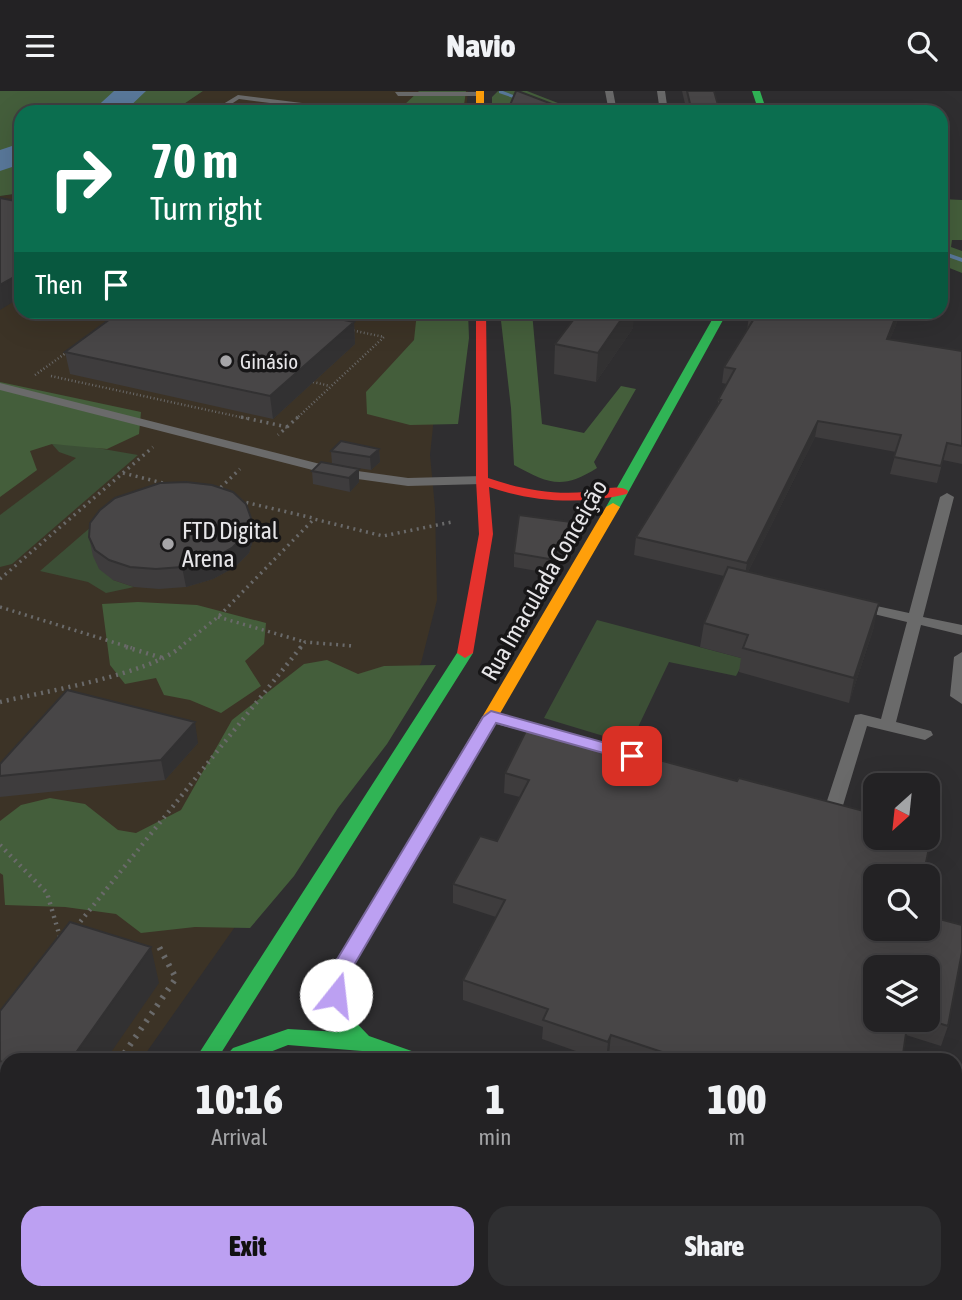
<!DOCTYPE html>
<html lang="en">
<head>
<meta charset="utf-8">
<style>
  :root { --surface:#232224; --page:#2f2f31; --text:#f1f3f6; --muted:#a3a4a6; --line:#403f41; --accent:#bca0f2 }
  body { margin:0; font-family:"Asap Condensed",sans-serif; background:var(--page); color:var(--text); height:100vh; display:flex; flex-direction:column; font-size:26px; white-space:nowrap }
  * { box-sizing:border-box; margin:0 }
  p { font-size:23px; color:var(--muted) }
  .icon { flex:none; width:38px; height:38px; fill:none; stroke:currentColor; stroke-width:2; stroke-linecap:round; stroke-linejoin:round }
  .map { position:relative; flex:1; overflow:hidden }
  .details { position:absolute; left:0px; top:962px; width:962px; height:247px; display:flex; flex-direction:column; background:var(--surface); border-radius:21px 21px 0 0; box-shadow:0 7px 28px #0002,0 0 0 2px var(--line) }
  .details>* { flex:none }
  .hud { position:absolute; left:14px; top:14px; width:934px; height:214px; border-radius:21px; box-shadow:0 7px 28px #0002,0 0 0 2px var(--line); background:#0b6e4f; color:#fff; overflow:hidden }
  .needle { width:46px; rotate:207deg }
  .controls { position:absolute; left:863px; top:682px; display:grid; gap:14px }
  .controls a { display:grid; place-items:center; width:77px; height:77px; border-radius:14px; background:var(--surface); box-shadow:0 7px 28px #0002,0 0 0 2px var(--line); font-size:35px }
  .pin { position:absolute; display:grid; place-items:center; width:60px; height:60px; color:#fff; margin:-30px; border-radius:14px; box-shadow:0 4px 10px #0006 }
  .me { position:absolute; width:77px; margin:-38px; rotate:16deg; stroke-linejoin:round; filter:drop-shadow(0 0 5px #0008) }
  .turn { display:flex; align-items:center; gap:24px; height:147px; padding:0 21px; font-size:32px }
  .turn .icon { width:91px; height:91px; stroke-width:2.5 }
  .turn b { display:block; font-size:49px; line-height:60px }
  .then { display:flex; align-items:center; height:66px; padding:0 21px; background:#0003; gap:14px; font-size:26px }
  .eta { display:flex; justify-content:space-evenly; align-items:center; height:119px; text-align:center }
  .eta b { font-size:42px; font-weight:800; line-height:49px }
  .action { display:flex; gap:14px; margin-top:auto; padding:14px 21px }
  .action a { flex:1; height:80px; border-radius:21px; background:var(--accent); color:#111; font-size:28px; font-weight:800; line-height:80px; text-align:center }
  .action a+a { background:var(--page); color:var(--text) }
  header { display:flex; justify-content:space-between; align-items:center; height:91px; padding:0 21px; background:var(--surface); font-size:32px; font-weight:800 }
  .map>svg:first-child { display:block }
</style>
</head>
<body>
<header><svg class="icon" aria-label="menu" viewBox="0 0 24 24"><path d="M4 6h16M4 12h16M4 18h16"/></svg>Navio<svg class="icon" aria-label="search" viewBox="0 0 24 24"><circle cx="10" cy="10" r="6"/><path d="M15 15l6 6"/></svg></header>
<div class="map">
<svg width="962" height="1209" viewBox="0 0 962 1209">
  <rect width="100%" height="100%" fill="#2f2e30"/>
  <path fill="#3c3326" d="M203 0H468L466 21H172Z
    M21 102V220L445 221 430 364 435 417 437 509 421 572 141 969 7 970V1159L0 1169V105Z"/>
  <path fill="#3c4f36" d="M52 353 80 354 138 364 12 473 0 476V424L76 367 59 361Z
    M106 423 113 489 134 496 106 502 88 491 40 480Z
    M597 529 745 568 736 585 669 571 630 653 544 627Z"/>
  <path fill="#445e3b" d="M0 0H203L172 21H21V102L0 105Z
    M419 0H466L463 21H441L403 15Z
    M498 0H527L581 21H492V6Z
    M942 108 962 109V149H952L951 156 962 160V182L942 174Z
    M417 221H468L469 247 458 333 410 334 367 323 366 301 414 249Z
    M500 221H532L542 333 584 342 621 295 636 298 594 371 597 377C562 399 549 393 514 374L511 317Z
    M0 291 141 321 139 343 107 358 52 353 30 360 37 379 0 406Z
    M138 511 197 514 266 532 264 553 245 570 261 595 221 622 190 609 164 604 156 587 125 593 110 574 102 513Z
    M327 569 358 583 384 575 436 574 387 653 338 717 294 785 250 837 195 836 141 842 116 823 65 816 5 814 3 784 0 782V730L21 714 50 707 85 713 118 739 136 742 181 719 232 629 304 573Z
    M83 1202H240L235 1209H79Z"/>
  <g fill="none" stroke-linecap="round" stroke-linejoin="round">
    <path fill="#59789a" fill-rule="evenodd" d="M499 0H503L526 9 522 10 499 2Z
      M942 160 962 167V171L942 164Z"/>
    <path fill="#59789a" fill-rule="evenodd" d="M114 0H146L124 21H91Z
      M21 52V73L0 80V59Z"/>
    <path stroke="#6a6a6a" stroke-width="2.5" stroke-dasharray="1 2.5" stroke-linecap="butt" d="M107 220 121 223
      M35 284 70 259
      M51 285 249 328
      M313 291 330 295
      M296 328 384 246 351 239"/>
    <path stroke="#6a6a6a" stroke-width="3.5" stroke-dasharray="2 4.5" stroke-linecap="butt" d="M241 326 287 336 278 344
      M287 336 298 326
      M123 382 167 393
      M216 401 240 378
      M240 410 313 427
      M0 488 153 356
      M0 516 132 557
      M218 526 305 551
      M179 557 218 526 314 428 383 445 452 431
      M300 557 305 551 353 555"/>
    <path stroke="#6a6a6a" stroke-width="4.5" stroke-dasharray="2 5" stroke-linecap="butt" d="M126 556 166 568
      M0 611C47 600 146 584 181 556
      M0 754 47 802 60 846
      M76 836 301 556"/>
    <path stroke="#6a6a6a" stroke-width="6" stroke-dasharray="2.5 7" stroke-linecap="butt" d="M60 844 61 848
      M119 970 176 887 158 854
      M0 1046 7 1049
      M0 1084 7 1077"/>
    <path fill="#6a6a6a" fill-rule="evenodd" d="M605 0H613L617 21H609Z
      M657 0H665L668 21H660Z
      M395 1H480L484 3 480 5H398Z
      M238 4 334 16 391 19 395 21 334 20 239 8 219 21H210Z
      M0 292 336 377 408 387 482 385 488 389 482 393 408 395 336 385 0 299Z
      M947 402 954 406 923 526 962 534V544L921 534 896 631 931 640 933 644 925 649 867 635 841 721 838 725 832 727 817 722 814 718 817 714 826 713 855 624 861 623 881 628 907 531 853 518 851 515 858 511 909 522 940 406Z
      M962 561V613L950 605 954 566Z
      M491 621 555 638 557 642 549 647 485 630 483 626Z"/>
    <path fill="#30b455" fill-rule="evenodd" d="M752 0H760L767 21H759Z
      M717 220H728L620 416 618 419H608L606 416Z
      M465 557 473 562 216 970H194L457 562Z
      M438 709 444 711 447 715 347 886 345 920 369 945 423 964 426 970H390L362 960 288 954 247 970H221L233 957 288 938 339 941 325 923 327 885 432 711Z"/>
    <path fill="#ff9f0a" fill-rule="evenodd" d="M476 0H484V21H476Z
      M613 412 620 416 444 719H432L429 715 432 711 606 416Z
      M956 1146 962 1148V1170L956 1168Z"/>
    <path fill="#e5322d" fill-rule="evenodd" d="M476 220H486L488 387C520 398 552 404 586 401 598 400 619 392 628 400L627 403C581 414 533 411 489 396L493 443 473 562 465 567 457 562 479 443 476 389Z
      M42 1202H67L64 1209H39Z"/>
  </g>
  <path fill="#3e3c3d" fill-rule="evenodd" d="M682 0H714L720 21H687Z
    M899 220 896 234 890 248 962 260V373L943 369 937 392 890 383 896 361 815 346 748 481 874 536 849 612 739 581 741 567 700 556 704 532 724 485 634 464 636 446 718 315V309L727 293 722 292 724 276 747 239 749 225Z
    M354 231 355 253 273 328 70 283 65 261Z
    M633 237 596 291 554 283 555 253Z
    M379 358 380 371 371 379 338 374 359 391 350 401 313 393 312 380 332 373 331 360Z
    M251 427 254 446 249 462 235 476 213 488 186 496 159 498 134 496 113 489 99 478 93 465 89 446Z
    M571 431 570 445 549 482 514 476V462Z
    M529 634 737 690 739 687 875 723V747H928V736L933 738 923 786H875V838H928V825L962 834V861L948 935 941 955 906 944 902 970H627L609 964 607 970H604L542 948 543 936 463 909V889L496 826 453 812V793L480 745 497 750 520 706 504 702 505 682ZM875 877H928V929H875Z
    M198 652 165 689 0 706V673Z
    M159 892 7 970V1003L0 1001V920Z
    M677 1202 675 1209H579L562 1203Z"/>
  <path fill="#323132" d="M21 182V206L0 219V194Z
    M627 220H635L633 237 596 291 598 262Z
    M899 220 896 234 884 264 887 248Z
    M354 231 355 253 273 328 270 305Z
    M818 330 815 346 744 489 747 472Z
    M379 358 380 371 371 379 370 366Z
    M359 378V391L350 401 349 387Z
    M251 427 254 446 249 462 235 476 213 488 186 496 182 476Z
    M571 431 570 445 549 482V468Z
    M879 512 874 536 849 612 854 587Z
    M195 631 198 652 165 689 161 669Z
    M151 856 159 892 105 970H70Z
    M611 944 609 964 606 970 608 951Z
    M673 1202H677L675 1209H671Z"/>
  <path fill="#484647" stroke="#323132" stroke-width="2" d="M516 0H518L573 21H507Z
    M687 0H714L720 21H692Z
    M0 107 21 111V182L0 194Z
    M121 220H300L354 231 270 305 65 261Z
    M580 220H627L598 262 555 253Z
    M751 220H898L887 248 962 260V355L947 352 941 375 894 366 901 344 818 330 747 472 636 446 721 309H718L735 278 724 276 755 226 749 225Z
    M341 350 379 358 370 366 331 360Z
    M321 371 359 378 349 387 312 380Z
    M186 391 212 394 233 401 246 413 251 427 247 442 232 457 210 469 182 476 156 478 130 476 109 469 95 459 89 446 90 432 100 419 115 407 160 392Z
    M519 424 571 431 549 468 514 462Z
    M728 476 879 512 854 587 743 557 748 544 704 532Z
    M67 599 195 631 161 669 0 685V673Z
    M529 634 737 690 739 687 875 723V747H928V736L933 738 923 786H875V838H928V825L962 834V861L948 935 928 929V877H875V929H908L902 970H689L611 944 608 951 543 929 548 918 463 889 505 809 453 793 480 745 497 750 529 689 505 682Z
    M70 831 151 856 70 970H7V973L0 970V920Z
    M328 1202H505L502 1209H324Z
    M653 1202H673L671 1209Z
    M751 1202H873L872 1209H750Z"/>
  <path fill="#bca0f2" stroke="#7a689d" stroke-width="2" d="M491 620 638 661 640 665 632 670 496 632 347 886 343 910 336 912 329 910 326 904 330 880 483 626Z"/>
  <g fill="#a6a5a8" stroke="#171617" stroke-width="2.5">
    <circle cx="226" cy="270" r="7"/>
    <circle cx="168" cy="453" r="7"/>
  </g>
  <g text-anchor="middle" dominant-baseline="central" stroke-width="7" stroke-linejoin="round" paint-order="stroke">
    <g font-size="21" fill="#e6e5e8" stroke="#171617" text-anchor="start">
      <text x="240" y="270">Ginásio</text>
    </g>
    <g font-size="24" fill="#e6e5e8" stroke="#171617" text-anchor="start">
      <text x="182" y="439">FTD Digital<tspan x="182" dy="28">Arena</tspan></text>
    </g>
    <g font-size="24" fill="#e6e5e8" stroke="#171617">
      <text transform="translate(544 489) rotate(-60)">Rua Imaculada Conceição</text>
    </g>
  </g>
</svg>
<div class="controls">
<a><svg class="needle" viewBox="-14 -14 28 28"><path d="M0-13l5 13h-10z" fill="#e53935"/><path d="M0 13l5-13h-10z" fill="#a3a4a6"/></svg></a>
<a><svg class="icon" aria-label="search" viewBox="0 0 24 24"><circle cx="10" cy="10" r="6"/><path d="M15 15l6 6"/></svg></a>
<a><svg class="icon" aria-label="layers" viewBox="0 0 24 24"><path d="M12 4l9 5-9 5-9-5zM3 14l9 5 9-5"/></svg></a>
</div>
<div class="pin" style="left:632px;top:665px;background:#d93025"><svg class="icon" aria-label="arrive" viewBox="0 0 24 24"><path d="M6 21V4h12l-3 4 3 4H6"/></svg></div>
<svg class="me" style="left:336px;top:904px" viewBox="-20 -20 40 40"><circle r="19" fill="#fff"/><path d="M0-13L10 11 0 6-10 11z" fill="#bca0f2"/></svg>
<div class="hud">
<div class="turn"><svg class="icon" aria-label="right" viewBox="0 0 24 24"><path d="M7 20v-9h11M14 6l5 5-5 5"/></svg><div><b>70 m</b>Turn right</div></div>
<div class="then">Then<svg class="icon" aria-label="arrive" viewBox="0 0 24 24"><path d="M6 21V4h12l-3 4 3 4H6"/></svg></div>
</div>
<section class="details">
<div class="eta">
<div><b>10:16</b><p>Arrival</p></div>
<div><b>1</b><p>min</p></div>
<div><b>100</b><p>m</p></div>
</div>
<div class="action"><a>Exit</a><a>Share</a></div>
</section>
</div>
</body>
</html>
